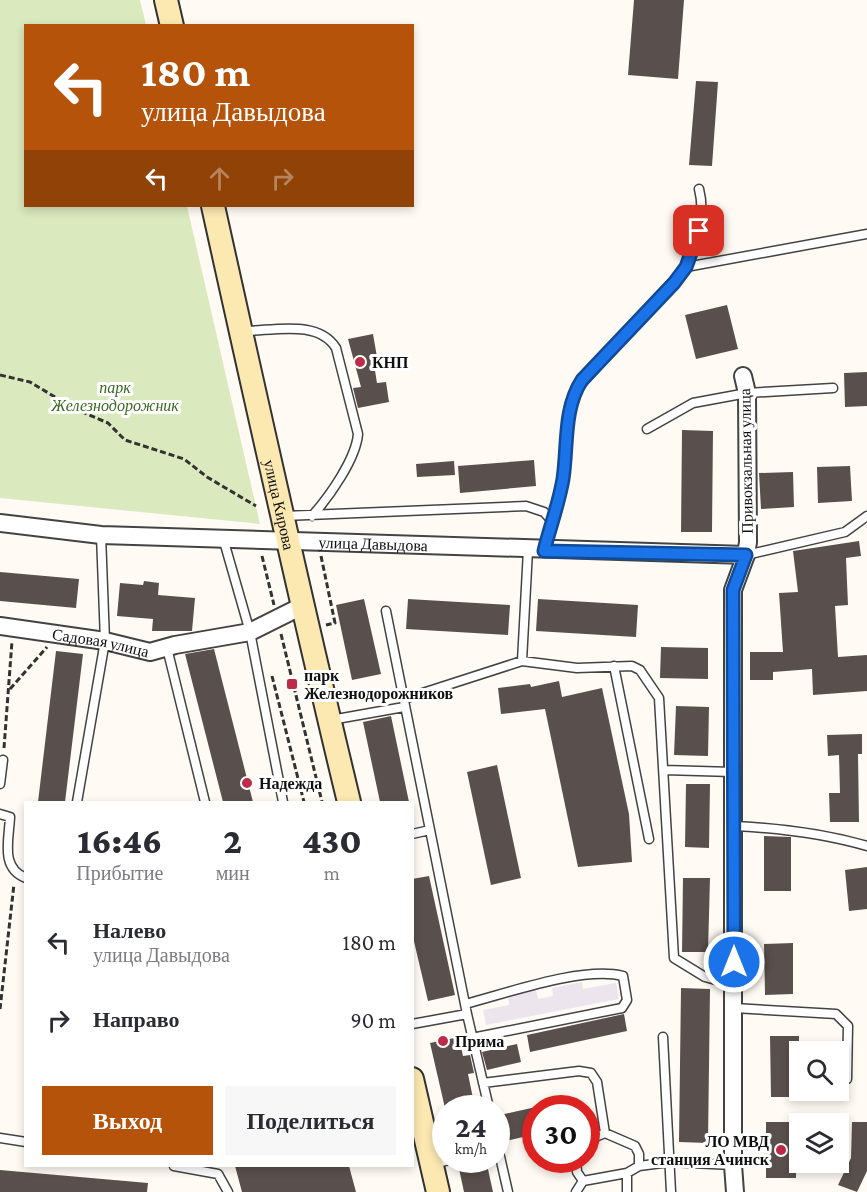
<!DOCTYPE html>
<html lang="ru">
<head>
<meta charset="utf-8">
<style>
  :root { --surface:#fff; --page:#f7f7f7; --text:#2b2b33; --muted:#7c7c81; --accent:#b45309 }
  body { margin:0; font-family:"Crimson Pro",serif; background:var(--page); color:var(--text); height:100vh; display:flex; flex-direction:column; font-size:22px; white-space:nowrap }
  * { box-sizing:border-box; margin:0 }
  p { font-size:20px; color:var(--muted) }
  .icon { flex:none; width:33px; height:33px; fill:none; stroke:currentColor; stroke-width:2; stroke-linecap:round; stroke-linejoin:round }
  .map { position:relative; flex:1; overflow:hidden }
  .side { position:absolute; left:24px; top:801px; width:390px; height:366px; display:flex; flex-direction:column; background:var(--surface); border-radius:0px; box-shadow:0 3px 9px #0003 }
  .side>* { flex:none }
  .hud { position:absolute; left:24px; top:24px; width:390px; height:183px; border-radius:0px; box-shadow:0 3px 9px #0003; background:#b45309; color:#fff; overflow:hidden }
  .controls { position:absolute; left:789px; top:1041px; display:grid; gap:12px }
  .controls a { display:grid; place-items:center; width:60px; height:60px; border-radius:0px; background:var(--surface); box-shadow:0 3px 9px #0003; font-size:30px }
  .speed { position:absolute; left:432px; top:1095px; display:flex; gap:12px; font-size:30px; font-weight:700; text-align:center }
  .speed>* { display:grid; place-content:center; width:78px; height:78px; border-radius:50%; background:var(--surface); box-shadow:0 3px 9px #0003; line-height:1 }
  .speed small { font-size:15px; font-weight:400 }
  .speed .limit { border:9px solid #d22; background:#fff; color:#111 }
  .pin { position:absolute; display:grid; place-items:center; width:51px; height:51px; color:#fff; margin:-26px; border-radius:12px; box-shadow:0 3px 9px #0006 }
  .me { position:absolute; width:66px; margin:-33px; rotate:0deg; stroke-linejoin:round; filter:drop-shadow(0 0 4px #0008) }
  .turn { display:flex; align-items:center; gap:21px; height:126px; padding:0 18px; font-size:27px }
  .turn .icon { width:78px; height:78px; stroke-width:2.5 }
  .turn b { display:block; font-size:42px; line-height:51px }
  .lanes { display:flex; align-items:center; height:57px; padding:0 18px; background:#0003; justify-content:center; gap:30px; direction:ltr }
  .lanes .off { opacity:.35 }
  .eta { display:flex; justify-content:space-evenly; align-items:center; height:102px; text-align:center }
  .eta b { font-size:36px; font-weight:800; line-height:42px }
  .cta { display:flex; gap:12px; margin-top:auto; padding:12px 18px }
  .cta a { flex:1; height:69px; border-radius:0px; background:var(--accent); color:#fff; font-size:24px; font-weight:800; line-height:69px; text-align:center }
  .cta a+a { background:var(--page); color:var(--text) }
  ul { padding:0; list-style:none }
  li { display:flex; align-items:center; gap:18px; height:78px; padding:0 18px }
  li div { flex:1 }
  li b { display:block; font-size:22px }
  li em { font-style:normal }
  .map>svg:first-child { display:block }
</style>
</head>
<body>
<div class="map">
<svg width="867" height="1192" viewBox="0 0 867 1192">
  <rect width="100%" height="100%" fill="#fffbf4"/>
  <path fill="#ece5ee" d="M582 982 583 989 616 983 619 999 486 1025 483 1010 509 1005 508 996 536 990 538 999 553 996 552 988Z"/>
  <path fill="#dbe9be" d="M0 0H140L146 25 26 26V206H187L260 524 0 498Z"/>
  <path fill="#59504d" d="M634 0H684L678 79 628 75Z
    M696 81 718 82 712 166 689 165Z
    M727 305 738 349 696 359 685 315Z
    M373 334 377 357 373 358 377 383 386 382 389 402 358 408 353 388 361 387 348 339Z
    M867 372V406L845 407 844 373Z
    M682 430 713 431 712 532H681Z
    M534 460 536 486 460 493 458 466Z
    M454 461 455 475 417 477 416 464Z
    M850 466 852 501 818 503 817 467Z
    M793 472 794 507 761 509 759 473Z
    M859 541 861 556 846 558 848 605 835 606 838 657 867 655V691L813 695 812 669 773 672V680H750V652H783L779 593 798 592 793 551Z
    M0 572 79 579 76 608 0 601Z
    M144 581 159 583 158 595 195 598 192 631H152L153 619 117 616 120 583 143 585Z
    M364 599 381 674 352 680 336 605Z
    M408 599 510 605 508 635 406 629Z
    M538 599 638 605 636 637 536 631Z
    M661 647 708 648V679L660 678Z
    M214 649 253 802H223L185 654Z
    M56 651 83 654 65 802H38Z
    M559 681 562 697 602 688 629 814 632 862 578 867 545 709 501 714 498 688 530 684 531 687Z
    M676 706 709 707 708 756 674 755Z
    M391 716 409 802H380L363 722Z
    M862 734V754H858L859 822H830L829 793H840L839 755 828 756 827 735Z
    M497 765 521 878 491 885 467 772Z
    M686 784H710L709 848 685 847Z
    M764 836 791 837V891H764Z
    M867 867V909L849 911 845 870Z
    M429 876 455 995 428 1001 412 933V879Z
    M683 878H710L708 952H682Z
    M793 943V994L765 995 764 944Z
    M681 988 710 989 708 1143 679 1142Z
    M624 1014 627 1031 530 1052 527 1035Z
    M770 1036H799V1097H771Z
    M459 1037 463 1056 470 1055 474 1073 468 1074 475 1108H445L430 1043Z
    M517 1044 521 1062 487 1070 482 1052Z
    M536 1107V1134L506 1141 500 1115Z
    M766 1122H796V1178H766Z
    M852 1122H867V1171L857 1192 838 1185 851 1158Z
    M479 1160H486L493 1192H464L458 1164Z
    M235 1166H349L356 1192H242Z
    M0 1170 148 1183 147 1192H0Z"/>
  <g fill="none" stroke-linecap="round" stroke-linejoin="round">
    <defs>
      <path id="service" d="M686 267 867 234
        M243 331C273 331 318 319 336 348L358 434C356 459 329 497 312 516
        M647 429 693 403 747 393 833 388
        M284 516 526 506 544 512 552 521
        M223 538 250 632 283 802
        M544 550 563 477 570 404 575 391 686 267C697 242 706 216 699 189
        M746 555 845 532 867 516
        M386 611 467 1014 489 1108
        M167 648 205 802
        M522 661 528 550
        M614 666 649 839
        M404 699 522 661 577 668 632 666 640 670 659 698 674 958 705 977 734 985
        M331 720 404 707
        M664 770 733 772
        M0 784 3 760
        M77 802 105 641 101 535
        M0 814 10 817C9 840 0 868 26 878
        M733 826C780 828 822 833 867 846
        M412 834 430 830
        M465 1004C508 993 582 966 623 976L627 1000 622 1008 472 1038
        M734 1008 836 1014 848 1026 847 1079
        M412 1024 467 1014
        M663 1037 671 1192
        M483 1083 579 1071 591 1073 597 1082 605 1133 635 1146 639 1154V1166
        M0 1138 26 1142
        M496 1139 508 1192
        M586 1141 605 1133
        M576 1160 577 1172 583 1181
        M432 1164 450 1160
        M174 1166 218 1174 228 1192
        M576 1192 583 1181 627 1173 639 1166 670 1162 733 1165
        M627 1192V1173"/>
      <g id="minor">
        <path id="s1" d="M0 523 101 535 746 555"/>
        <path id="s2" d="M0 626 105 641 150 652 175 645 250 632 302 606"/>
        <path d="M735 1192 733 1165V590L746 555 748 542 747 393 743 376"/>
      </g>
      <g id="secondary">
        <path d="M166 0 172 26"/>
        <path id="s3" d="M213 206C257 405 301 604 349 802"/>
        <path d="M412 1079 438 1192"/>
      </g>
    </defs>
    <use href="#service" stroke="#434343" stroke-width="11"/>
    <use href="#minor" stroke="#434343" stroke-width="20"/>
    <use href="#secondary" stroke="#323232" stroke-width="26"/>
    <path stroke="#323232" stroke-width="3" stroke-dasharray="6 3" stroke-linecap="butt" d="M0 375 30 382 75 409 108 423 125 440 184 459 207 477 256 506
      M262 556 274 605
      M321 556 335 623 326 625
      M281 634 322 802
      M272 676 304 802
      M10 689 47 647
      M4 748 12 641
      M0 1009 14 884"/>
    <use href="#service" stroke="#fff" stroke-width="8"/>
    <use href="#minor" stroke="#fff" stroke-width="16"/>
    <use href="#secondary" stroke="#fce8b1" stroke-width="22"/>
  </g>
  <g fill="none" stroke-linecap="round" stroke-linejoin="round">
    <defs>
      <path id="route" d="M699 231 686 267 674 283 582 380C563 409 568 446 563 479 559 503 550 527 544 551L746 555 733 590 734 962"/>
    </defs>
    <use href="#route" stroke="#114b97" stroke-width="15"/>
    <use href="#route" stroke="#1a73e8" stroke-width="10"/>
  </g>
  <g fill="#bd2b49" stroke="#fff" stroke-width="2">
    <circle cx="360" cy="362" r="6"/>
    <rect x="286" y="678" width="12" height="12" rx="3"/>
    <circle cx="247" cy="783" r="6"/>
    <circle cx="443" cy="1041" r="6"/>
    <circle cx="781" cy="1150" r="6"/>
  </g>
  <g text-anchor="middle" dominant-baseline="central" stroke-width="6" stroke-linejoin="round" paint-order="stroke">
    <g font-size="16" font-weight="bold" fill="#101010" stroke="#fff" text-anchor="start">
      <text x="372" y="362">КНП</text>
      <text x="304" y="675">парк<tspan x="304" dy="18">Железнодорожников</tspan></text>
      <text x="259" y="783">Надежда</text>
      <text x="455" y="1041">Прима</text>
      <text x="769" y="1141" text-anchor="end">ЛО МВД<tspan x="769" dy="18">станция Ачинск</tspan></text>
    </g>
    <g font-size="16" font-style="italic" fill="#3b6721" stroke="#fff">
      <text x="115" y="387">парк<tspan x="115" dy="18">Железнодорожник</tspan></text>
    </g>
    <g font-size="16" fill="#101010" stroke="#fff">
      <text transform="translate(746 461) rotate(-91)">Привокзальная улица</text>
      <text stroke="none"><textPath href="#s3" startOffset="306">улица Кирова</textPath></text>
      <text stroke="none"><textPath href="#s1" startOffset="374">улица Давыдова</textPath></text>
      <text stroke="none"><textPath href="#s2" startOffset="102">Садовая улица</textPath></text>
    </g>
  </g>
</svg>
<div class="controls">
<a><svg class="icon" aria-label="search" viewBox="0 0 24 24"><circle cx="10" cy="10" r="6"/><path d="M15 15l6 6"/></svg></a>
<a><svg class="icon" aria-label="layers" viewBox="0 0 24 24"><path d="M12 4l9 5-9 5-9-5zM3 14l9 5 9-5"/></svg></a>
</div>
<div class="speed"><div>24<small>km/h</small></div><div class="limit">30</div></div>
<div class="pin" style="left:699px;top:231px;background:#d93025"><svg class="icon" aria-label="arrive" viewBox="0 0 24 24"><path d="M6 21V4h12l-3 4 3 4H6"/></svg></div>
<svg class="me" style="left:734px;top:962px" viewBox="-20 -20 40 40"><circle r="17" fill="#1a73e8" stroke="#fff" stroke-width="3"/><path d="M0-11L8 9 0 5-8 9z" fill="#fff"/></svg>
<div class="hud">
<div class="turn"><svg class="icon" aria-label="left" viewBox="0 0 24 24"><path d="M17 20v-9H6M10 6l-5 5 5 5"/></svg><div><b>180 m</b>улица Давыдова</div></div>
<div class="lanes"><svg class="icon" aria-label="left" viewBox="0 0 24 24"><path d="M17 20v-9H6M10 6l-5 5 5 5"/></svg><svg class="icon off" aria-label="ahead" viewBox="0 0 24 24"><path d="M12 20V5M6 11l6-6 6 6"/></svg><svg class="icon off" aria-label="right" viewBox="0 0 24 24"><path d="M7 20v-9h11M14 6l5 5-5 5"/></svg></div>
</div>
<section class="side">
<div class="eta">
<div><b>16:46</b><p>Прибытие</p></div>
<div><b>2</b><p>мин</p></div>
<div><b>430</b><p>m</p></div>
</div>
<ul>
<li><svg class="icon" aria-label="left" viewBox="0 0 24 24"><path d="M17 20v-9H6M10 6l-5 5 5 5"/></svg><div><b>Налево</b><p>улица Давыдова</p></div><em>180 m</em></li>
<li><svg class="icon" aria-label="right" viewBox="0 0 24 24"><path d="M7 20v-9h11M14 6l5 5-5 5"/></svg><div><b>Направо</b></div><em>90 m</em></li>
</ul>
<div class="cta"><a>Выход</a><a>Поделиться</a></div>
</section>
</div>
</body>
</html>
